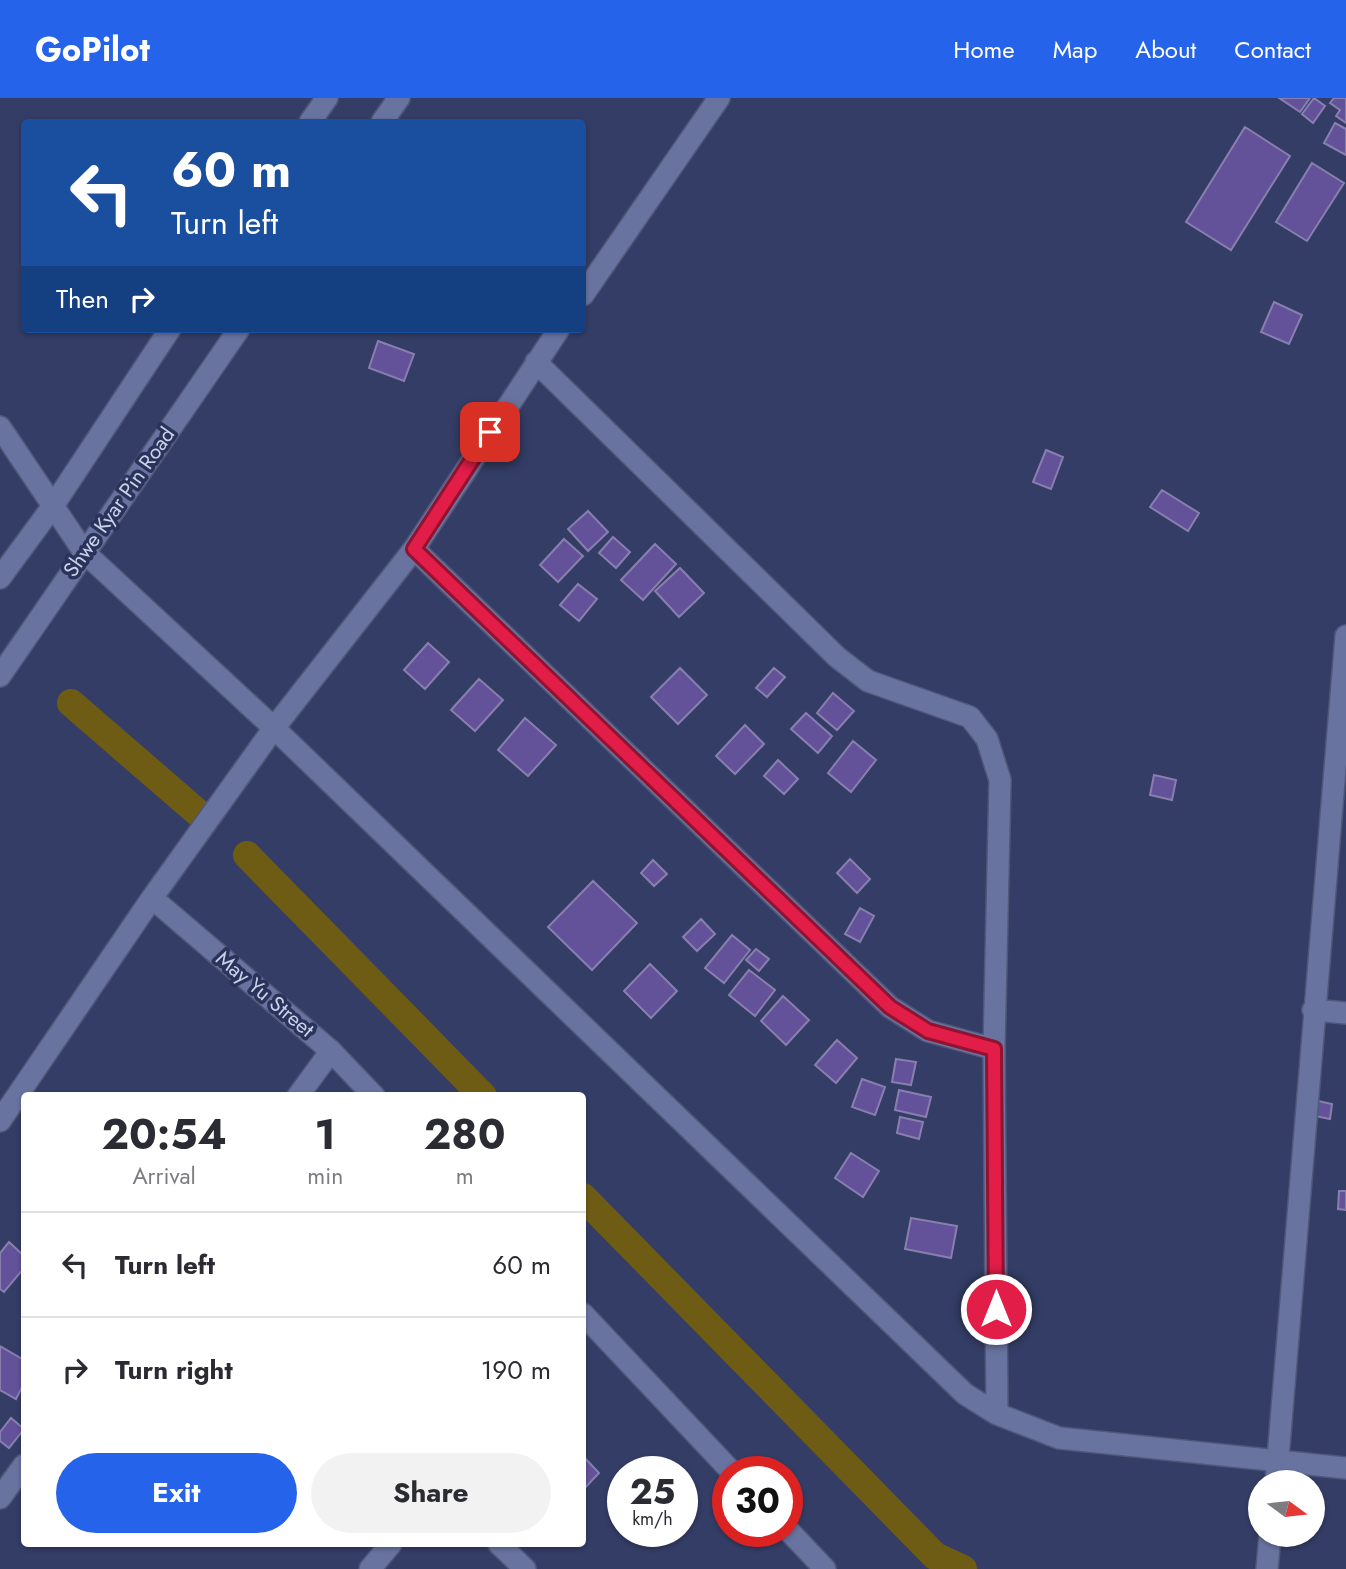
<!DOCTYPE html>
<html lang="en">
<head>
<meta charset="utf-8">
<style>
  :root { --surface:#fff; --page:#f2f2f3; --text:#2b2b33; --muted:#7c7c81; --line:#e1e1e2; --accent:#2563eb }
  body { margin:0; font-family:Jost,sans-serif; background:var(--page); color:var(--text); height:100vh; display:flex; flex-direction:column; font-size:26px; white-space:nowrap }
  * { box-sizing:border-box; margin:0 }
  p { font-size:23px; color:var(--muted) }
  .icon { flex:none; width:38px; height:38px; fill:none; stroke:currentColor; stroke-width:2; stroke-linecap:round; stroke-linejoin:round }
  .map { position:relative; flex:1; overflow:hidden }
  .details { position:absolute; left:21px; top:994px; width:565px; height:455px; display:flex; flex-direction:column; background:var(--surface); border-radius:7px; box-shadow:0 2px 5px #0004 }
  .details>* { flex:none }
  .top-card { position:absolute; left:21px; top:21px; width:565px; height:214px; border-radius:7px; box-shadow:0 2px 5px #0004; background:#1a4fa0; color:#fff; overflow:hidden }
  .needle { width:46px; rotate:105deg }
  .controls { position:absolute; left:1248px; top:1372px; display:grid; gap:14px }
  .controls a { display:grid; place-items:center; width:77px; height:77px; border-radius:50%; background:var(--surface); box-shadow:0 2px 5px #0004; font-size:35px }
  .speed { position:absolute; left:607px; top:1358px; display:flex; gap:14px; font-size:35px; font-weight:700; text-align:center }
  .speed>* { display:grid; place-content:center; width:91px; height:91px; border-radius:50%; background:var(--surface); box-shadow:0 2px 5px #0004; line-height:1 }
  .speed small { font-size:18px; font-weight:400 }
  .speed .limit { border:10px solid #d22; background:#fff; color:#111 }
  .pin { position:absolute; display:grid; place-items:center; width:60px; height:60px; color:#fff; margin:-30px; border-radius:14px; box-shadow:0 4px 10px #0006 }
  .me { position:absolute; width:77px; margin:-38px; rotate:0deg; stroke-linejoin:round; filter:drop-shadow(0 0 5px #0008) }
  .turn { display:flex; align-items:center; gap:24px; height:147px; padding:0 35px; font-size:32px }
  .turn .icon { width:91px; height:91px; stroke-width:2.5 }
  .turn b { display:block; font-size:49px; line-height:60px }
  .then { display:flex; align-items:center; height:66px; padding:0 35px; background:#0003; gap:14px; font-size:26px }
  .eta { display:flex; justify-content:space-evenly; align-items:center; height:119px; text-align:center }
  .eta b { font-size:42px; font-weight:700; line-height:49px }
  .action { display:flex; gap:14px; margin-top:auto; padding:14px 35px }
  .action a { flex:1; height:80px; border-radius:42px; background:var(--accent); color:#fff; font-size:28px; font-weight:700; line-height:80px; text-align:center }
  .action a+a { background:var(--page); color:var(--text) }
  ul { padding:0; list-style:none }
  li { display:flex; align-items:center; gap:21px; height:105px; padding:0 35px; border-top:2px solid var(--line) }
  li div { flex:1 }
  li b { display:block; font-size:26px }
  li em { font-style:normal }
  header { display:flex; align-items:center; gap:42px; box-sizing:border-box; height:98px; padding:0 35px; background:var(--accent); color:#fff }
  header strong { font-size:33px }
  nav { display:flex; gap:38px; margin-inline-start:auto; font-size:24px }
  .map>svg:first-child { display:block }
</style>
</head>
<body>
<header>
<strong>GoPilot</strong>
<nav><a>Home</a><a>Map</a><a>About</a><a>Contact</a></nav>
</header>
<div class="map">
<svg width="1346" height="1471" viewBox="0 0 1346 1471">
  <rect width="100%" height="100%" fill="#343d66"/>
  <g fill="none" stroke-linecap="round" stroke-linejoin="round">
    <path stroke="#6f5c14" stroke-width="28" d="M71 605 197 714
      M247 757 483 998
      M583 1099 935 1458 963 1471"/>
  </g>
  <path fill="#635299" stroke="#887fae" stroke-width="2" d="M1279 0H1310L1300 14Z
    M1314 0 1325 8 1313 25 1302 16Z
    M1334 0H1346V25L1336 18 1340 12 1330 5Z
    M1335 25 1346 31V57L1324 45Z
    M1245 29 1290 58 1231 152 1186 124Z
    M1312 65 1344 85 1307 143 1276 124Z
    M1274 204 1302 217 1289 246 1261 234Z
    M378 243 414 256 404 283 369 270Z
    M1046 352 1063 359 1051 391 1033 384Z
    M1162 392 1199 415 1188 433 1150 409Z
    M588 413 608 434 588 453 568 431Z
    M613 439 630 454 616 470 599 455Z
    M564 441 583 458 558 484 540 467Z
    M655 446 676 466 643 502 621 482Z
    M680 470 704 495 679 519 655 493Z
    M578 486 597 501 579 523 560 507Z
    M428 545 449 564 425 591 404 572Z
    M680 570 707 597 678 626 651 599Z
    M774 570 785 579 767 599 756 590Z
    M479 581 503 602 475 633 451 612Z
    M833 595 854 613 837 632 817 615Z
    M806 615 832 638 818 655 791 631Z
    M525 620 556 647 528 678 498 652Z
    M745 627 764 646 735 676 716 658Z
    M853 643 876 662 851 694 828 675Z
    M778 662 798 681 784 696 764 678Z
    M1154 677 1176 682 1172 702 1150 697Z
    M850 761 870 781 857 795 837 775Z
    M653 762 667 776 654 788 641 775Z
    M593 783 637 825 592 872 548 829Z
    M860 810 874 818 860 844 845 836Z
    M701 821 715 836 697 853 683 839Z
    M732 837 750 852 724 885 705 870Z
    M756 851 769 861 759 873 746 862Z
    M650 866 677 893 651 920 624 893Z
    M749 872 775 892 755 918 729 897Z
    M783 898 809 922 786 947 761 923Z
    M837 942 857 960 836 985 815 967Z
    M896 961 916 964 911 987 892 984Z
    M862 981 885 989 875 1017 852 1009Z
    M899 992 931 999 926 1019 895 1012Z
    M1318 1003 1332 1006 1330 1021 1315 1018Z
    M900 1019 923 1024 919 1041 897 1035Z
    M851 1055 879 1073 863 1099 835 1080Z
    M1339 1093H1346V1112L1338 1111Z
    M911 1120 957 1128 951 1160 905 1151Z
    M9 1144 24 1158V1170L4 1194 0 1191V1155Z
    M0 1248 24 1262V1285L16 1301 0 1292Z
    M11 1320 24 1331 9 1350 0 1343V1334Z
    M583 1358 599 1375 583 1392Z"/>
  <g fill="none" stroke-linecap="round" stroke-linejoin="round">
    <defs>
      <path id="minor" d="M310 24 327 0
        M382 24 399 0
        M583 197 719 0
        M536 264 837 559 868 583 970 619 987 641 1000 682 994 951 997 1316
        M0 329 84 454 274 630 965 1296 997 1316 1059 1340 1346 1370
        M414 451 890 909 928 933 994 951
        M0 480 53 408 170 231
        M0 578 239 231
        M152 800 331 953 374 998
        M1313 912 1346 915
        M298 998 331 953
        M0 1023 152 800 274 630 414 451 559 231
        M583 1216 732 1374
        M1276 1384 1346 538
        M0 1400 24 1367
        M788 1432 825 1471
        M499 1446 525 1471
        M370 1471 391 1446
        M1267 1471 1270 1437"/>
    </defs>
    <use href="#minor" stroke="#505779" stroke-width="24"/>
    <use href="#minor" stroke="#6873a0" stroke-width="21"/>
  </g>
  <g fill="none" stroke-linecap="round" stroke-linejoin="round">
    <defs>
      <path id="route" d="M490 334 414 451 890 909 928 933 994 951 996 1211"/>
    </defs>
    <use href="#route" stroke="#92132f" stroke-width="18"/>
    <use href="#route" stroke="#e11d48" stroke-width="12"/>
  </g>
  <g text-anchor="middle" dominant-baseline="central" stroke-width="7" stroke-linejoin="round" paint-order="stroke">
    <g font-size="21" fill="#cad1ea" stroke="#2a335a">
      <text transform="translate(119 404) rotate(-55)">Shwe Kyar Pin Road</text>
      <text transform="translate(265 896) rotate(40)">May Yu Street</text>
    </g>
  </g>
</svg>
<div class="controls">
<a><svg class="needle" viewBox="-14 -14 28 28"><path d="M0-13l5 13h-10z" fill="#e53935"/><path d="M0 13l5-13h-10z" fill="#7c7c81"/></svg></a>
</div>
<div class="speed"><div>25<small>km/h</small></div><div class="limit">30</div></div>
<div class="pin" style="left:490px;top:334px;background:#d93025"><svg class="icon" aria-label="arrive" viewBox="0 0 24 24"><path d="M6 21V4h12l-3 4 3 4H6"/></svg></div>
<svg class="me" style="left:996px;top:1211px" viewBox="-20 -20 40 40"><circle r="17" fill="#e11d48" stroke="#fff" stroke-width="3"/><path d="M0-11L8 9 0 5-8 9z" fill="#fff"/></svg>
<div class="top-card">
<div class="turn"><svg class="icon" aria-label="left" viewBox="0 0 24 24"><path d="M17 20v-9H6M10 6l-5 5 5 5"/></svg><div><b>60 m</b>Turn left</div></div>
<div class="then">Then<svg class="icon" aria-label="right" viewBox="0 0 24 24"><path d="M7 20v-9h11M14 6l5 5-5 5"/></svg></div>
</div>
<section class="details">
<div class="eta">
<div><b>20:54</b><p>Arrival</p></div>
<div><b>1</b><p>min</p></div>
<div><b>280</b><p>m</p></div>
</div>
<ul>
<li><svg class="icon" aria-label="left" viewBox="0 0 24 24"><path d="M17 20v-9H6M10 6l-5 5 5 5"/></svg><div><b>Turn left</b></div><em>60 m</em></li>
<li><svg class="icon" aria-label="right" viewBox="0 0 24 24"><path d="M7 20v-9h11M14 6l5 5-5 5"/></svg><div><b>Turn right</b></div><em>190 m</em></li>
</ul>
<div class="action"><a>Exit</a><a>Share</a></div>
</section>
</div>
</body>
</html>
